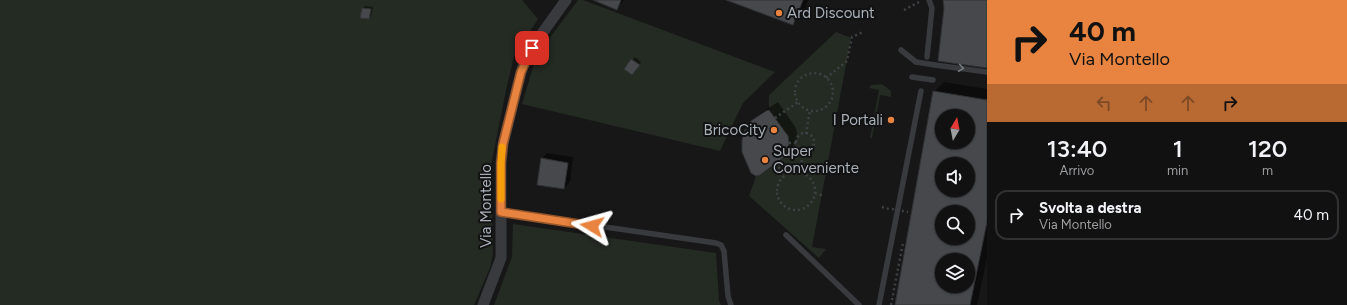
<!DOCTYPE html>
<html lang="it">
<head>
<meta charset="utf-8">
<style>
  :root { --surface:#111112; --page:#1e1f20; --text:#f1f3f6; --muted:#9c9d9f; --line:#303132 }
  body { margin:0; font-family:Figtree,sans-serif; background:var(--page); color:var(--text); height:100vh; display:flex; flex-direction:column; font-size:15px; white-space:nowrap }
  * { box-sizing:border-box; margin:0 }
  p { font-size:13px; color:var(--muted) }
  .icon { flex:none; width:22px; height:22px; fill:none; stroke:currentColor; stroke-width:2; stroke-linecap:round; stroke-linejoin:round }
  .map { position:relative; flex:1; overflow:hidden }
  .details { display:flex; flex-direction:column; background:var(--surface); width:360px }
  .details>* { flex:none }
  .banner { background:#e8843f; color:#111; overflow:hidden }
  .needle { width:26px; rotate:10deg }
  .tools { position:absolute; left:935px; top:109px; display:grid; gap:8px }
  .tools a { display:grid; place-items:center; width:40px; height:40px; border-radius:50%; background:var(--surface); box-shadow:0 1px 3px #0004,0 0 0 1px var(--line); font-size:20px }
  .pin { position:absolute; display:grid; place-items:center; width:34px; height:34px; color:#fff; margin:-17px; border-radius:8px; box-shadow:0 2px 6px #0006 }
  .me { position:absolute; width:44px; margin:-22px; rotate:278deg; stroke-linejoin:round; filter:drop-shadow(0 0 3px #0008) }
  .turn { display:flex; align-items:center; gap:14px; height:84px; padding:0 16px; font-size:18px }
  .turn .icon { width:52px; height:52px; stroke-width:2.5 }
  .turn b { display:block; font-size:28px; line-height:34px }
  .lanes { display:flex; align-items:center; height:38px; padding:0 16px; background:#0003; justify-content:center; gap:20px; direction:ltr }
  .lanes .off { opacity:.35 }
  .eta { display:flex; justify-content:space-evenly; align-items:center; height:68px; text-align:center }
  .eta b { font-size:24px; font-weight:600; line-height:28px }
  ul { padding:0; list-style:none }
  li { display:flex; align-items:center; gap:12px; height:50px; margin:0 8px 6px; padding:0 8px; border:2px solid var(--line); border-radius:12px }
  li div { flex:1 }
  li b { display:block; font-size:15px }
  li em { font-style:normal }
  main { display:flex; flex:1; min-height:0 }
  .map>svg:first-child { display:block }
</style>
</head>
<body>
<main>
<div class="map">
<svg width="987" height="305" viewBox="0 0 987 305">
  <rect width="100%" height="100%" fill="#171718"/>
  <path fill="#242b23" d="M0 0H522L538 19 514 56 506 90 491 165 493 253 490 268 474 305H0Z
    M578 0H583L775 72 743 103 720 151 522 104 533 67 549 39Z
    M836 32 851 38 812 247 826 249 819 258 749 196 756 176 760 175C767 169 779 164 785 156 799 139 776 124 770 110 768 106 769 99 769 95Z
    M882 84 891 91V97L880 95 872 138H870L879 90 869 88 871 85Z
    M513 224 716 253 719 301 721 305H494L512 257Z"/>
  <path fill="#0007" fill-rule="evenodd" d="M595 0H624L617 8Z
    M728 0H808L803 14 793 24Z
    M365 6 373 7 371 16 369 18 363 8Z
    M635 57 641 62 635 71 625 69Z
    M944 82 987 89V258L977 305H896L934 92ZM942 116H968V142H942ZM942 164H968V190H942ZM942 212H968V238H942ZM942 260H968V286H942Z
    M778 102 796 128 797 134 796 142 792 148 784 156 752 122 761 113Z
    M547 153 573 157 570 182 564 188 542 159Z"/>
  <path fill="#46484b" stroke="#313234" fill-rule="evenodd" d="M593 0H621L617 10Z
    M726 0H803L793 25Z
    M943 0H987V68L938 61 944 8Z
    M362 8 371 9 369 19 360 18Z
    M631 59 640 65 632 75 624 69Z
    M933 91 987 100V222L970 305H895ZM942 116H968V142H942ZM942 164H968V190H942ZM942 212H968V238H942ZM942 260H968V286H942Z
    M769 110 788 136 789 143 788 151 784 157 760 175 756 176 751 173 742 152V140L745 130 751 121 766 111Z
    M541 158 568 163 564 189 537 185Z"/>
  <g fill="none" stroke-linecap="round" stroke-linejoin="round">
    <path stroke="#3e4144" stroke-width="2.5" stroke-dasharray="2 3" stroke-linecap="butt" d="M904 10 921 1
      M795 92a19 19 0 1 1 38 0a19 19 0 1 1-38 0Z
      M826 78 847 61 852 37 863 32
      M775 118 798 102
      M796 142a9 9 0 1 1 18 0a9 9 0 1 1-18 0Z
      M806 134 810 110
      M789 143H796
      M776 163 784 176
      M777 191a19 19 0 1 1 38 0a19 19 0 1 1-38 0Z
      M800 172 803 151
      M815 193 824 196
      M882 207 889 209
      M891 305 903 243"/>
    <path stroke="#383a3d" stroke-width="5.5" d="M901 50 916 62
      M927 57 932 8 929 0
      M935 65 987 72
      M501 212 716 243 721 245 724 251 728 296 731 305
      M786 235 859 305
      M879 305 921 91"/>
    <path stroke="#383a3d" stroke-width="11" d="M483 305 501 258V163L503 144 521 72 526 58 538 39 566 0"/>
    <path stroke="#3e4144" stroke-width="2.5" stroke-dasharray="2 3" stroke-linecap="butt" d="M892 209 908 212"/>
    <path stroke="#383a3d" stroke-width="5.5" d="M916 62 935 65
      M912 77 933 80"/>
  </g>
  <defs><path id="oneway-chevron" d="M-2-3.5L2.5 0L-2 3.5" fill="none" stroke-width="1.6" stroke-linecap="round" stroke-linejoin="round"/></defs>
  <use stroke="#767b81" href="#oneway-chevron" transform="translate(961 68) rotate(8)"/>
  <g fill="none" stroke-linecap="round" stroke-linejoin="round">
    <defs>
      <path id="route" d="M532 48 521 72 503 144 501 163V212L592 226"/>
    </defs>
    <use href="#route" stroke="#975629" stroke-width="10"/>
    <use href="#route" stroke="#e8843f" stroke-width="7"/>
    <path stroke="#f59e0b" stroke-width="7" d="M501 199V163L502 147"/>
  </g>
  <g fill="#e8843f" stroke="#121213" stroke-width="1.5">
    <circle cx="779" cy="13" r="4"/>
    <circle cx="891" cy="120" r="4"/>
    <circle cx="774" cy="130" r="4"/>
    <circle cx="765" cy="160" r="4"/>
  </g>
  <g text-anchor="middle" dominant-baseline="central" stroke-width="4" stroke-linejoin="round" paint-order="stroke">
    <g font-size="15" fill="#a9b1b8" stroke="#121213" text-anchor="start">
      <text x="787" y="13">Ard Discount</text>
      <text x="883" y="120" text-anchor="end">I Portali</text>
      <text x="766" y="130" text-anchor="end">BricoCity</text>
      <text x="773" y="151">Super<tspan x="773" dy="17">Conveniente</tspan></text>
    </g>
    <g font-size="15" fill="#a9b1b8" stroke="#121213">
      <text transform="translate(486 206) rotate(-90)">Via Montello</text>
    </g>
  </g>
</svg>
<div class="tools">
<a><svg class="needle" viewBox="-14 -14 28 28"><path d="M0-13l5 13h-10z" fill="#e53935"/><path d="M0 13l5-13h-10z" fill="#9c9d9f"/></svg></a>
<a><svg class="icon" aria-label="sound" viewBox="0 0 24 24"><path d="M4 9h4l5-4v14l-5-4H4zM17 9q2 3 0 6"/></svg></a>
<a><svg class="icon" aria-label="search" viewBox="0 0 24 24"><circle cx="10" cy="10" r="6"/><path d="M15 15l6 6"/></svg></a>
<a><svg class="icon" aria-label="layers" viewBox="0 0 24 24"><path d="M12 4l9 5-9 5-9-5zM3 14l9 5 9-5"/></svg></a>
</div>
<div class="pin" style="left:532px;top:48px;background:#d93025"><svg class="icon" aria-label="arrive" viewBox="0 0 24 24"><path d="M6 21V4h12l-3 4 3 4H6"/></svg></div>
<svg class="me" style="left:592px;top:226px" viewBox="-20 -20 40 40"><path d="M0-17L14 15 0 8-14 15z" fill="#e8843f" stroke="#fff" stroke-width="4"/></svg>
</div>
<section class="details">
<div class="banner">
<div class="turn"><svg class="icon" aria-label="right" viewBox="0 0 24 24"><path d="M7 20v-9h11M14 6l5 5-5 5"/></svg><div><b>40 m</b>Via Montello</div></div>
<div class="lanes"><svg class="icon off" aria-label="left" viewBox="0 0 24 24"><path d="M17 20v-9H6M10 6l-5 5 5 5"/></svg><svg class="icon off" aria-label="ahead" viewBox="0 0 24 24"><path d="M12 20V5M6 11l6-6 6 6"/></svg><svg class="icon off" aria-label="ahead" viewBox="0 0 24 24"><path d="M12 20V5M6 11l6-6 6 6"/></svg><svg class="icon" aria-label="right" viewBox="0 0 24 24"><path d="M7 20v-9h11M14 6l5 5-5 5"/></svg></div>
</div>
<div class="eta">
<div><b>13:40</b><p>Arrivo</p></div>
<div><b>1</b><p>min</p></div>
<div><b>120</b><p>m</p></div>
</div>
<ul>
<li><svg class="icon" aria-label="right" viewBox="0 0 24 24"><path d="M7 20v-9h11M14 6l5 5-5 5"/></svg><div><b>Svolta a destra</b><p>Via Montello</p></div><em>40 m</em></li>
</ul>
</section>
</main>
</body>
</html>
